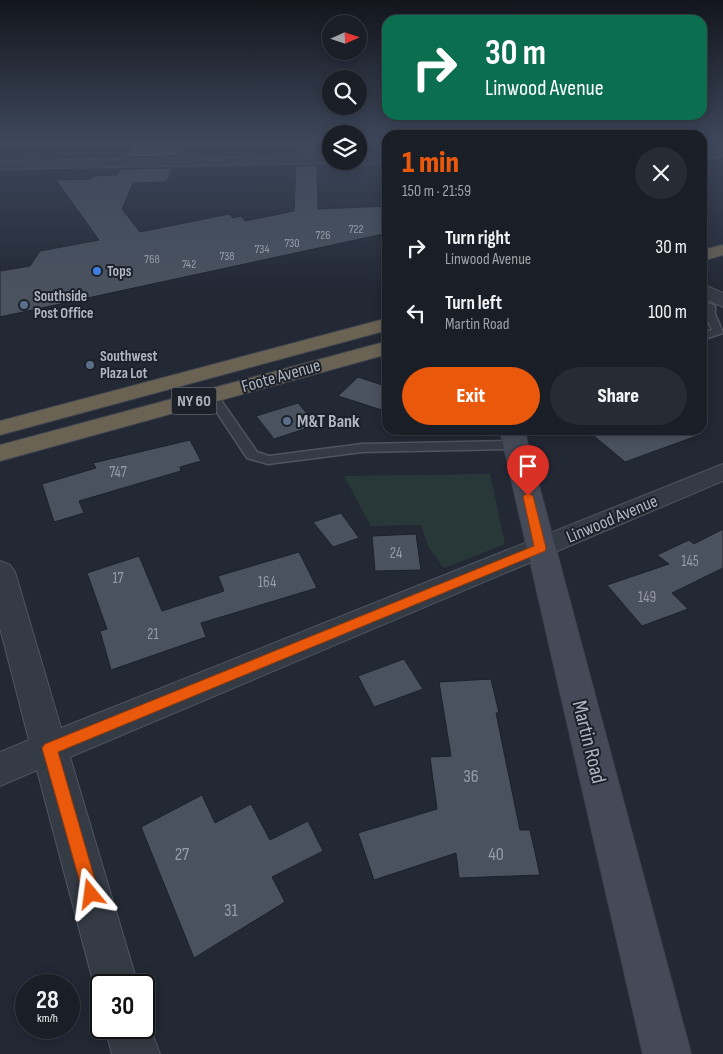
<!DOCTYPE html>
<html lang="en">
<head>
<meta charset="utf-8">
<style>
  :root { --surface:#1a1e27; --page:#272b33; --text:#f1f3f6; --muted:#9fa2a7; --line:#383c44; --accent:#ea580c }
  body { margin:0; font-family:"Sofia Sans Condensed",sans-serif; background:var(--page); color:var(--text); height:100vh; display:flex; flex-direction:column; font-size:19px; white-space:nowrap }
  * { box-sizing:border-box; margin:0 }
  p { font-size:16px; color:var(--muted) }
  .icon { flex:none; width:28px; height:28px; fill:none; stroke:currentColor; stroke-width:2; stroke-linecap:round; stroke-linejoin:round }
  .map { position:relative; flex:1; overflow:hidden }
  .sheet { position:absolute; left:382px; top:130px; width:325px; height:305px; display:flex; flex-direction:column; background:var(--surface); border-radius:15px; box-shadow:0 2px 12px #0003,0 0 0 1px var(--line) }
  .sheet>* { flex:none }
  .hud { position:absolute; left:382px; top:15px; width:325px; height:105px; border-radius:15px; box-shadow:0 2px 12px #0003,0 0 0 1px var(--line); background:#0b6e4f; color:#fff; overflow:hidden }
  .needle { width:32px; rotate:87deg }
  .controls { position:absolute; left:322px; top:15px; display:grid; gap:10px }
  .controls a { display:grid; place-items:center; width:45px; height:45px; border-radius:50%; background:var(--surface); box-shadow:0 2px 12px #0003,0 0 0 1px var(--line); font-size:25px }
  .speed { position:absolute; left:15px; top:974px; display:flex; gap:10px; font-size:25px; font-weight:700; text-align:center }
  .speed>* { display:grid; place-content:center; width:65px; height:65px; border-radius:50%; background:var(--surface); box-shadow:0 2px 12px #0003,0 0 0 1px var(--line); line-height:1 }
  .speed small { font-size:12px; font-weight:400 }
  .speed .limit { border:2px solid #111; border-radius:8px; background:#fff; color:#111 }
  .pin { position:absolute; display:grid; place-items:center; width:42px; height:42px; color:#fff; margin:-51px -21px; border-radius:50% 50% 50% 0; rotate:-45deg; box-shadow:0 0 5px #0007 }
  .pin .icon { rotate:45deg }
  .me { position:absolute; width:55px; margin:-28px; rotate:344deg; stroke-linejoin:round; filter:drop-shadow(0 0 4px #0008) }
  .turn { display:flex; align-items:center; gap:18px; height:105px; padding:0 20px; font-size:22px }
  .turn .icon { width:65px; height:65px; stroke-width:2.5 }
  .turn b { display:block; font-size:35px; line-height:42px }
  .round { display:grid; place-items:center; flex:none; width:52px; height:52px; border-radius:26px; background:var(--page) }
  .headline { display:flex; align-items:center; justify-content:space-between; height:85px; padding:0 20px }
  h1 { font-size:30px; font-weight:800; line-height:38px; color:var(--accent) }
  .cta { display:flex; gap:10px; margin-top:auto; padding:10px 20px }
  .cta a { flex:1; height:58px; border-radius:30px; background:var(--accent); color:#fff; font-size:20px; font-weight:800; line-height:58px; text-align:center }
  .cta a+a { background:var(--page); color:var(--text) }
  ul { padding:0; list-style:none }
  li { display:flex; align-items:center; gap:15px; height:65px; padding:0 20px }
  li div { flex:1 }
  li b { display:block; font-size:19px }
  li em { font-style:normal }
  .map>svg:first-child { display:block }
</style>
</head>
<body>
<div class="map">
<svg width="723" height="1054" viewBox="0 0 723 1054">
  <rect width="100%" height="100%" fill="#222834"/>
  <path fill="#283839" d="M490 474 505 544 444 568 429 548 421 525 371 526 344 476Z"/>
  <path fill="#4a525f" stroke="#1c222b" d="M181 143 176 156 126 157 133 144Z
    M296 143H316V154L296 155Z
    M317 165 318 209 388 206V233L0 317V271L30 266 40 251 99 240 56 180 91 179 93 176 117 175 121 169 172 168 167 182 133 183 122 209 140 232 229 214 233 218 241 216 245 221 294 211 296 166Z
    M358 377 388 387V412L338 396Z
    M298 403 317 425 274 439 256 416Z
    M587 430H702V434L625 462Z
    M190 440 201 461 180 467 181 471 79 501 84 513 54 522 42 484 96 468 93 463Z
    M341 513 359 538 333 547 313 522Z
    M723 529V568L672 593 688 609 642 626 607 585 669 564 657 555 689 540 694 544Z
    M416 534 421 570 375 571 372 536Z
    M299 552 317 588 201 623 206 637 111 670 100 631 107 629 87 573 139 556 162 611 224 591 218 576Z
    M404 659 423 689 374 707 358 676Z
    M491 679 499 713H496L520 830H530L540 875 459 878 456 853 374 880 358 833 437 809 430 757 451 756 439 682Z
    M202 795 215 823 251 804 270 840 308 821 323 851 272 877 285 902 194 958 141 827Z"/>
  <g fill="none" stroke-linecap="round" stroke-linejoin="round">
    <defs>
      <path id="lane" d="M710 303 715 306V314L723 333 702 340V333L712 330 705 314V306Z
        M212 392 216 393 257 452 269 456 362 444 515 441 522 445 515 449 362 452 268 464 247 458 206 396Z"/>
      <path id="street" d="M723 149V157L702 158V150Z
        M388 155V163L359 164 353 161H359V156Z
        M331 156V161H337L336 163 0 169V161Z
        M702 284 723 293V307L702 297Z
        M723 464V481L70 757 138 985H101L100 1001 94 985 37 770 0 786V752L29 740 0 628V561L10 565 15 572 61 728Z
        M144 1011 160 1054H112L105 1028H144Z"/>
      <path id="secondary" d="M500 430H524L691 1054H643Z"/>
      <path id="highway" d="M723 245V255L702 261V250Z
        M388 318V330L0 435V421Z
        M388 341V354L0 461V445Z"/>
    </defs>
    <use href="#lane" stroke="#4f555f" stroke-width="3"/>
    <use href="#street" stroke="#4f555f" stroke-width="2"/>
    <use href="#secondary" stroke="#3e444e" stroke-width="2"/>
    <use href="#highway" stroke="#3f454f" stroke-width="2"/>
    <use href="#lane" fill="#353b45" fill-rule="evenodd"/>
    <use href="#street" fill="#353b45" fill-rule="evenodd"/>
    <use href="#secondary" fill="#444a57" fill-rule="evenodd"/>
    <use href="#highway" fill="#6a6253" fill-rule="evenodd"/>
  </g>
  <linearGradient id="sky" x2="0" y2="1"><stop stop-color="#13161d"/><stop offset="0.49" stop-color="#3e485c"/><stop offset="1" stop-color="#3e485c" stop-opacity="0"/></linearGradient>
  <rect width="723" height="291" fill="url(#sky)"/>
  <path fill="#ea580c" stroke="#983908" d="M528 493 533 496 546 548 545 551 58 752 99 894 97 900 91 903 85 900 42 748 45 744 534 546 523 496Z"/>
  <circle fill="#3f7fe0" stroke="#1b2029" stroke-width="2" cx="97" cy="271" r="5"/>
  <g fill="#5c6f8a" stroke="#1b2029" stroke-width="2">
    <circle cx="24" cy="305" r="5"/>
    <circle cx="90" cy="365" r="5"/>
    <circle cx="287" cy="421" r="5"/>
  </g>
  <g text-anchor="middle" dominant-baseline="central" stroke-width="4" stroke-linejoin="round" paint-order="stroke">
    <g font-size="12" fill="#969ca8">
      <text x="356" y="229">722</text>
      <text x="323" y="235">726</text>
      <text x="292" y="243">730</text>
      <text x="262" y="249">734</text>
      <text x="227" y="256">738</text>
      <text x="152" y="259">768</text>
      <text x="189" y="264">742</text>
    </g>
    <g font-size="15" font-weight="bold" fill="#afb5c1" stroke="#1b2029" text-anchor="start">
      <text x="107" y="271">Tops</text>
      <text x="34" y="296">Southside<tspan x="34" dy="17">Post Office</tspan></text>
      <text x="100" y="356">Southwest<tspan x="100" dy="17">Plaza Lot</tspan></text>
    </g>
    <g font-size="15" fill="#969ca8">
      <text x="118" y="472">747</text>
      <text x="396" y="553">24</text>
      <text x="690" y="561">145</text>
      <text x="118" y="578">17</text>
      <text x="267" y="582">164</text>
      <text x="647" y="597">149</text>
      <text x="153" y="634">21</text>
    </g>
    <rect fill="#1b2029" stroke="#838893" stroke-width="1" x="171.5" y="387.5" width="45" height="27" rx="4"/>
    <g font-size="16" font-weight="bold" fill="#afb5c1">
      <text x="194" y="401">NY 60</text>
    </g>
    <g font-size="18" fill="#afb5c1" stroke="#1b2029">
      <text transform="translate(281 376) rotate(-16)">Foote Avenue</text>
      <text transform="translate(612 519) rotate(-23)">Linwood Avenue</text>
    </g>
    <g font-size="18" font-weight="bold" fill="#afb5c1" stroke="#1b2029" text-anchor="start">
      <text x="297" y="421">M&amp;T Bank</text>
    </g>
    <g font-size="18" fill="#969ca8">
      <text x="471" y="776">36</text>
      <text x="182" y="854">27</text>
      <text x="496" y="854">40</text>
      <text x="231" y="910">31</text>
    </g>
    <g font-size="21" fill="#afb5c1" stroke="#1b2029">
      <text transform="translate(589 742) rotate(76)">Martin Road</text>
    </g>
  </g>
</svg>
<div class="controls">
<a><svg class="needle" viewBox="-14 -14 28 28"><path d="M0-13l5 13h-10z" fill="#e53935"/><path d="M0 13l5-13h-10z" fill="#9fa2a7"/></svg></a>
<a><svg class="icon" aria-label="search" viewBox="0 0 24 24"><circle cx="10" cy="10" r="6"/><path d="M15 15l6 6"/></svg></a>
<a><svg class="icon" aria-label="layers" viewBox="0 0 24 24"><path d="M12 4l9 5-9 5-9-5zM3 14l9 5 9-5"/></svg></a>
</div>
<div class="speed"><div>28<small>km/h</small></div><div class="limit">30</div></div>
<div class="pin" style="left:528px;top:496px;background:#d93025"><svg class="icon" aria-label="arrive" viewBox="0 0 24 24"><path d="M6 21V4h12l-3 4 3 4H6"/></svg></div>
<svg class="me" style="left:91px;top:894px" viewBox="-20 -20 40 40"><path d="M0-17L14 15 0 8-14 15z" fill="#ea580c" stroke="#fff" stroke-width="4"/></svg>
<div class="hud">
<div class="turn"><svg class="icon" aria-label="right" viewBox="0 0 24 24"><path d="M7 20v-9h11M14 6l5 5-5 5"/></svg><div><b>30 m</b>Linwood Avenue</div></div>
</div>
<section class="sheet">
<div class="headline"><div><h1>1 min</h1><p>150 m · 21:59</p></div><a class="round"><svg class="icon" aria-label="close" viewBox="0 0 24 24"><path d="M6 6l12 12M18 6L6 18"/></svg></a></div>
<ul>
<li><svg class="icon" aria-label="right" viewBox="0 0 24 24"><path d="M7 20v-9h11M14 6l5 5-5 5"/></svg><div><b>Turn right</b><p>Linwood Avenue</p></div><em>30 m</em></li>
<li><svg class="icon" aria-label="left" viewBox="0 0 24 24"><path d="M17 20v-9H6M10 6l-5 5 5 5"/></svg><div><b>Turn left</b><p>Martin Road</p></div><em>100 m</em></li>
</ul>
<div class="cta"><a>Exit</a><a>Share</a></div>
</section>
</div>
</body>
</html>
